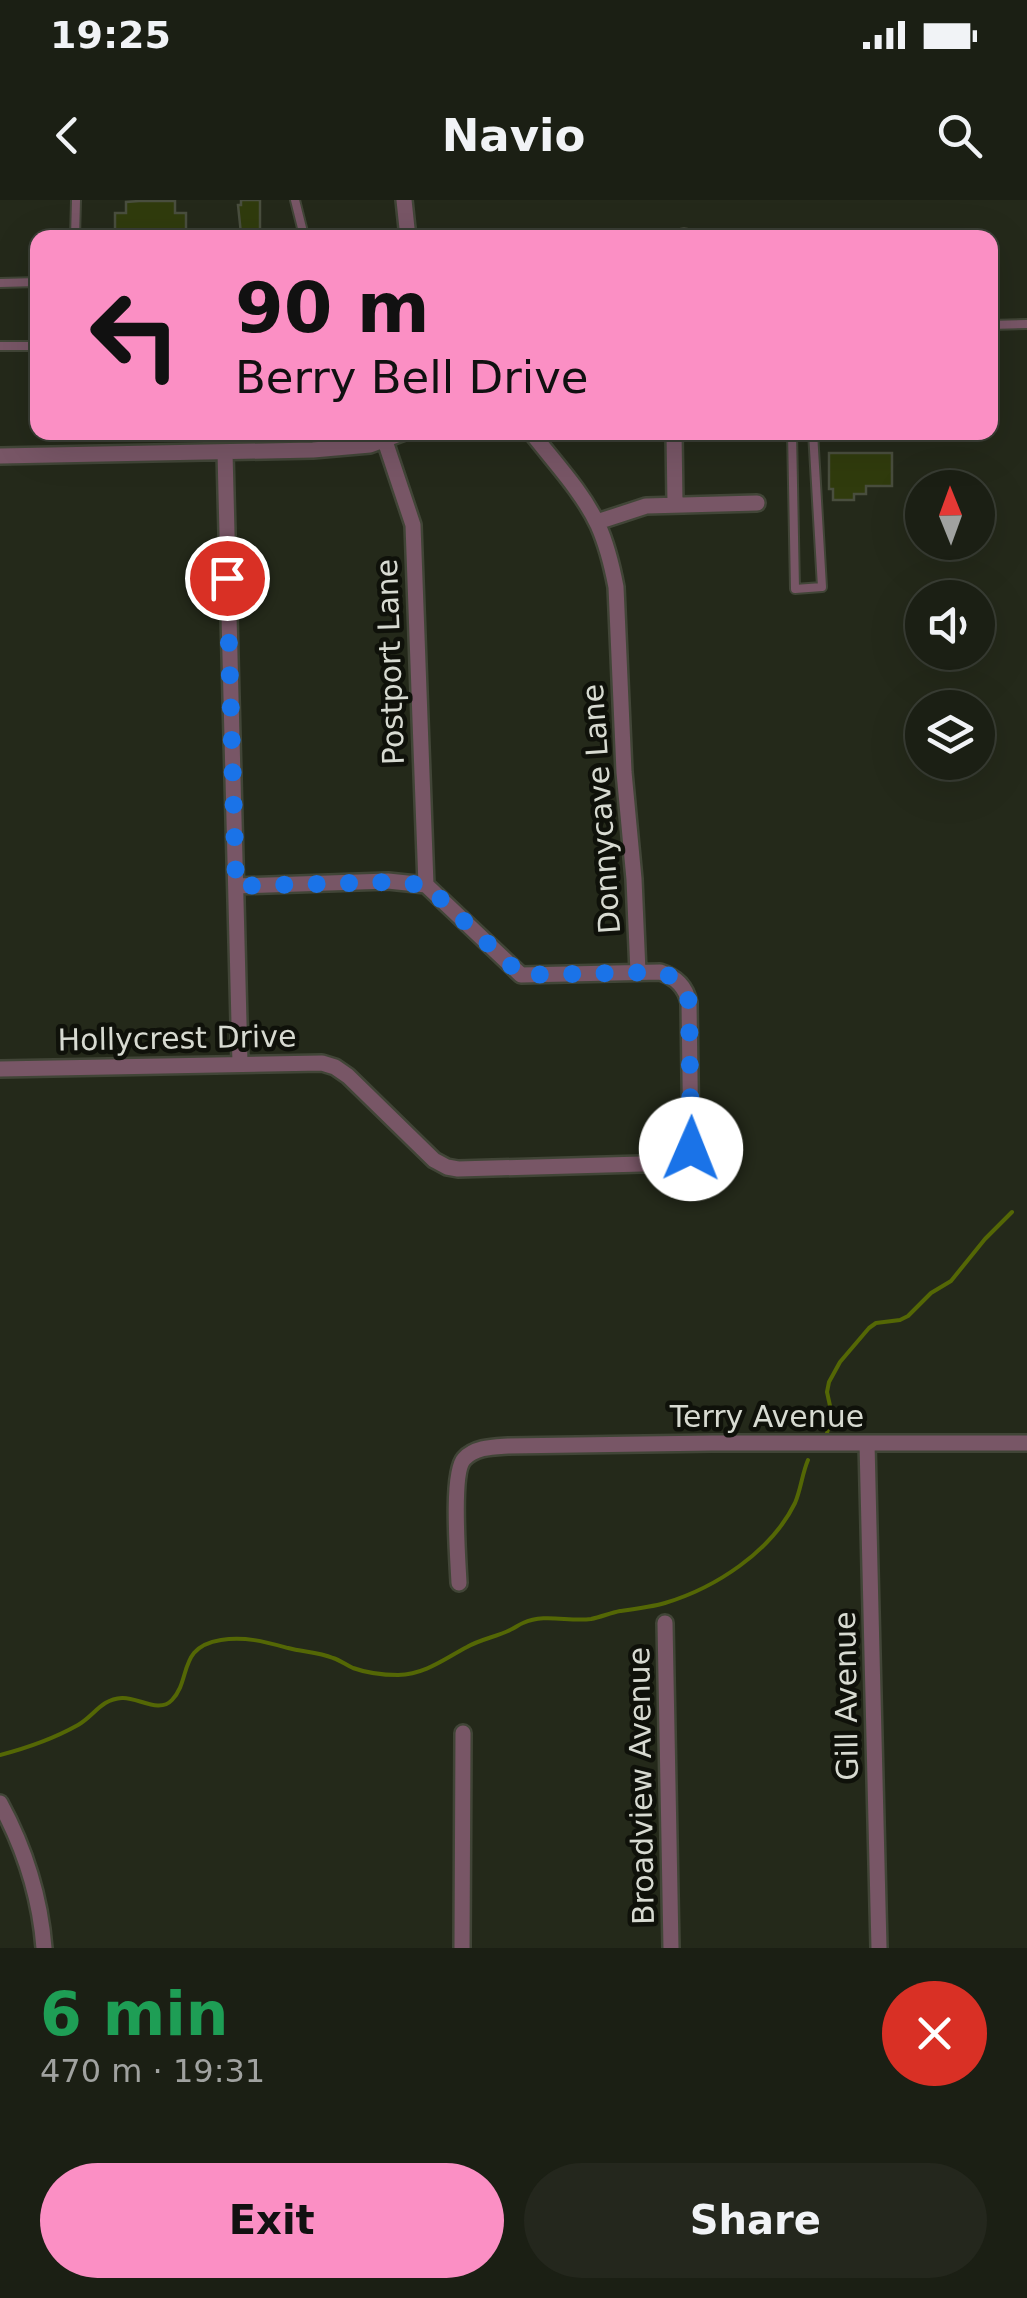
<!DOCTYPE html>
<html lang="en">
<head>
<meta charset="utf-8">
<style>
  :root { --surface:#1b1f14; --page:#24271d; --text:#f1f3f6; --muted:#a0a2a0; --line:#393d34; --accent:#fb8fc4 }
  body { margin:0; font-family:"DejaVu Sans",sans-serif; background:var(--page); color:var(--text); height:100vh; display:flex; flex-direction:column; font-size:38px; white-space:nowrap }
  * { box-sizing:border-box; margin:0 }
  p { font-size:32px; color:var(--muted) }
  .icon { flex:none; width:55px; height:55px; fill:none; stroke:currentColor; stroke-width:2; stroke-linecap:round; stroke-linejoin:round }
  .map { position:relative; height:1748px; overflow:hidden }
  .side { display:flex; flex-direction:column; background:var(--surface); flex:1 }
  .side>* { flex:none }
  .hud { position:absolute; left:30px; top:30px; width:968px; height:210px; border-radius:20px; box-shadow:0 10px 40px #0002,0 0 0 2px var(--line); background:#fb8fc4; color:#111; overflow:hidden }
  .needle { width:65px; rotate:359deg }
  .buttons { position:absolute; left:905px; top:270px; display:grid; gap:20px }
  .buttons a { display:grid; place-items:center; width:90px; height:90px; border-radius:50%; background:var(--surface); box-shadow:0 10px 40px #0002,0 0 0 2px var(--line); font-size:50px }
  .pin { position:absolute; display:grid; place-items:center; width:85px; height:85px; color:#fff; margin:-42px; border:5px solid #fff; border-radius:50%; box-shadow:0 2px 10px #0007 }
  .me { position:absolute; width:110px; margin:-55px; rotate:1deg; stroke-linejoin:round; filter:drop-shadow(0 0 8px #0008) }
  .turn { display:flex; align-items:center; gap:35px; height:210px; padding:0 40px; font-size:45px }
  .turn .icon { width:130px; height:130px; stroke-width:2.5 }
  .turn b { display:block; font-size:70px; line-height:85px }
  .round { display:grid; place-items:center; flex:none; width:105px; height:105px; border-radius:52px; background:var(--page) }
  .headline { display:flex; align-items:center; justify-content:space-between; height:170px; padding:0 40px }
  h1 { font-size:60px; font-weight:700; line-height:75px; color:#1e9e55 }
  .cta { display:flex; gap:20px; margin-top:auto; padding:20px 40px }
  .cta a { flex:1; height:115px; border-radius:60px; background:var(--accent); color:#111; font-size:40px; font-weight:700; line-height:115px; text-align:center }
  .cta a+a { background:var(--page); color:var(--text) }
  .status { display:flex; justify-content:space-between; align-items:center; height:70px; padding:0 50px; background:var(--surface); direction:ltr }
  .status svg { height:28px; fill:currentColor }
  header { display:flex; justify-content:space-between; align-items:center; height:130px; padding:0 40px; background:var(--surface); font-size:45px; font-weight:700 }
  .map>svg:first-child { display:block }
</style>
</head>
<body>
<div class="status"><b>19:25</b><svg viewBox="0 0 49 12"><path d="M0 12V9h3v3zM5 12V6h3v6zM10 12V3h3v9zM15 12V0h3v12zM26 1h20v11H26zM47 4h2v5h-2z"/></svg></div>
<header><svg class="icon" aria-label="back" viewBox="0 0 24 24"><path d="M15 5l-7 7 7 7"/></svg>Navio<svg class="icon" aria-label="search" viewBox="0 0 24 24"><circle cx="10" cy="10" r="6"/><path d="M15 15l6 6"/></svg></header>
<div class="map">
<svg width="1027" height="1748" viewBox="0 0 1027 1748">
  <rect width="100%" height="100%" fill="#24291a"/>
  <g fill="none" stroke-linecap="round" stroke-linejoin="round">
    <path stroke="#546705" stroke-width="4" d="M827 1233 832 1215 827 1192 829 1182 840 1162 869 1128 876 1123 900 1120 908 1116 931 1093 951 1081 985 1039 1012 1012
      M0 1555C27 1548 53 1539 78 1525 94 1516 101 1499 122 1498 138 1497 159 1514 172 1500 192 1479 177 1447 221 1440 245 1436 266 1442 288 1448 303 1452 318 1452 333 1458 340 1460 346 1465 353 1468 367 1473 383 1475 398 1475 426 1474 444 1459 467 1447 481 1439 496 1437 510 1430 515 1428 518 1425 523 1423 545 1413 568 1422 591 1419 601 1417 610 1413 620 1411 635 1409 651 1407 665 1403 715 1388 771 1352 795 1303 801 1289 802 1274 808 1260"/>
  </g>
  <path fill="#303b0d" stroke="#494e3e" stroke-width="2.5" d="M241 0H260V33L241 34 238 5H241Z
    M139 1H175V13H186V38H115V13H126V2Z
    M829 253H892V286H866V294H854V300H833V289H829Z"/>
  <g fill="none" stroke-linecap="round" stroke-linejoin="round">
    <defs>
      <path id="lane" d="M295 0 302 28
        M75 38 76 0
        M0 83 38 82
        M990 125 1027 124
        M0 146H38
        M792 232 795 389 822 387 813 232"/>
      <path id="street" d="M404 0 408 38
        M683 38 684 37
        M531 232C554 262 582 291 598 325 607 345 612 366 616 387L624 572 634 679 638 772
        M674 232 675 304
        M385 241 413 325 426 685
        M225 252 240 864
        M0 256 313 250 370 245 405 232
        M597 322 646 306 757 303
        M0 869 322 863 335 867 348 876 434 960 447 967 458 969 677 963 686 958 691 949 689 803C686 787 676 777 660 772L521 775 426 685 388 681 236 686
        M867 1243 879 1748
        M459 1383C458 1360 451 1273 464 1259 475 1247 493 1247 508 1246L712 1243H1027
        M665 1423 671 1748
        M0 1603C25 1649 40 1696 44 1748
        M462 1748 463 1533"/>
    </defs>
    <use href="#lane" stroke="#414537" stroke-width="12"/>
    <use href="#street" stroke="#414537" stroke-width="20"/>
    <use href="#lane" stroke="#785666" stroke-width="8"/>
    <use href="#street" stroke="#785666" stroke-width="15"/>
  </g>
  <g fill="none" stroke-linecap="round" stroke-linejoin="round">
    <path stroke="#1a73e8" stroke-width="18" stroke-dasharray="0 32.4" d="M227 378 236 686 388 682 426 685 521 775 660 772C676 777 686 787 689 803L691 949"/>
  </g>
  <g text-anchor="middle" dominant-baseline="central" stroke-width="9" stroke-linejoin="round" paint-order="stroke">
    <g font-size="30" fill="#d7dad1" stroke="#0f110a">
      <text transform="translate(390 462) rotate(-92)">Postport Lane</text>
      <text transform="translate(601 609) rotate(-94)">Donnycave Lane</text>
      <text transform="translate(177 838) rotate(-1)">Hollycrest Drive</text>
      <text x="767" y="1216">Terry Avenue</text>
      <text transform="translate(846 1496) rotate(-91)">Gill Avenue</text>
      <text transform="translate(641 1586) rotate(-91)">Broadview Avenue</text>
    </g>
  </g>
</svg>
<div class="buttons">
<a><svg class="needle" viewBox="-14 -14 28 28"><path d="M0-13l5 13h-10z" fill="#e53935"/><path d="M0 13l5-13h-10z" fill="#a0a2a0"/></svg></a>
<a><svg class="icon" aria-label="sound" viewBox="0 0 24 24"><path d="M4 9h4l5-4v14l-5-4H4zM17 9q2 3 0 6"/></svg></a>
<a><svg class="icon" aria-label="layers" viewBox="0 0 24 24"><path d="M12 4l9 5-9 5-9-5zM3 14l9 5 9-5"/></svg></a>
</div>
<div class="pin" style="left:227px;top:378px;background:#d93025"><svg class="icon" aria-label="arrive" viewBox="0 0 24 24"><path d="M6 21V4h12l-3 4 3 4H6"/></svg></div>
<svg class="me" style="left:691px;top:949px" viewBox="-20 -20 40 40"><circle r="19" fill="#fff"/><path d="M0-13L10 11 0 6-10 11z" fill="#1a73e8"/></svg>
<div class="hud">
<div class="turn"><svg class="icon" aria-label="left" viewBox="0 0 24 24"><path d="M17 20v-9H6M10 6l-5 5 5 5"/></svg><div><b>90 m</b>Berry Bell Drive</div></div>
</div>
</div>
<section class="side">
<div class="headline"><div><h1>6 min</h1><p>470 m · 19:31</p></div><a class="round" style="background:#d93025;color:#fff"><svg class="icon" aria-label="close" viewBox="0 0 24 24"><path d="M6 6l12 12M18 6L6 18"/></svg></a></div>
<div class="cta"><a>Exit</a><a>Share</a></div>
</section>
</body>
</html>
